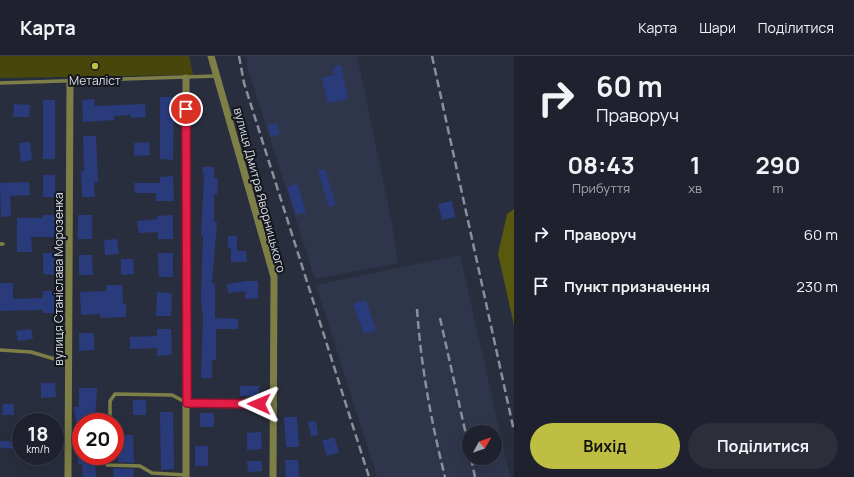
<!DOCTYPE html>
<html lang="uk">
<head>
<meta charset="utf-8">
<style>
  :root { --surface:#1f222e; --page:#2c2f3a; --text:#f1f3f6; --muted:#a1a4aa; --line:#3c3f4a; --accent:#bebf42 }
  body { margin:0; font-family:Manrope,sans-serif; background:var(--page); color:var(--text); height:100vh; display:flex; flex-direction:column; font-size:15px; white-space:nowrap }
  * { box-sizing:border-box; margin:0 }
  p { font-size:13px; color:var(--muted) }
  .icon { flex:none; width:22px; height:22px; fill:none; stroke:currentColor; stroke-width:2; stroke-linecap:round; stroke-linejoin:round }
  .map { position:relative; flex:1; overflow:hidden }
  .details { display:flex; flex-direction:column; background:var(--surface); width:340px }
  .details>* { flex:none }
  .top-card { background:#1f222e; color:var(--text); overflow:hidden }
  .needle { width:26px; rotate:50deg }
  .fabs { position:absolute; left:462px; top:369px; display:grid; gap:8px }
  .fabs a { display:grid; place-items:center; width:40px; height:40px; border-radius:50%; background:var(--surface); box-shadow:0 4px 16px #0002,0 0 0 1px var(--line); font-size:20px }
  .speed { position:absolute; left:12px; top:357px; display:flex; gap:8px; font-size:20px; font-weight:700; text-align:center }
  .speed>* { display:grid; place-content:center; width:52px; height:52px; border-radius:50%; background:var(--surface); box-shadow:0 4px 16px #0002,0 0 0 1px var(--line); line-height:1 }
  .speed small { font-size:10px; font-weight:400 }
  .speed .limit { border:6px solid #d22; background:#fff; color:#111 }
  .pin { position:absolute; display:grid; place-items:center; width:34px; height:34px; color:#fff; margin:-17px; border:2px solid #fff; border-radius:50%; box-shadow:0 1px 4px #0007 }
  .me { position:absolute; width:44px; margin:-22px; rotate:271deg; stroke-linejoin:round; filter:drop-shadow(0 0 3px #0008) }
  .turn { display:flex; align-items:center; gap:14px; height:84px; padding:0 16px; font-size:18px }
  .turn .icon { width:52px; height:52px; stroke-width:2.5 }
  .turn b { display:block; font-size:28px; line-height:34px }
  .eta { display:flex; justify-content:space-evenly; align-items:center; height:68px; text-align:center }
  .eta b { font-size:24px; font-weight:700; line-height:28px }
  .cta { display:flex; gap:8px; margin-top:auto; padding:8px 16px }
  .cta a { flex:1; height:46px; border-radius:24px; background:var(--accent); color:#111; font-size:16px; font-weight:700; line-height:46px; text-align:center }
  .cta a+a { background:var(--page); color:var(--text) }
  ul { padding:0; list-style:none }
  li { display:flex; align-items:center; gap:12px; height:52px; padding:0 16px }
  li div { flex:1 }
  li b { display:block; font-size:15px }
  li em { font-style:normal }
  header { display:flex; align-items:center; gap:24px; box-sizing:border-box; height:56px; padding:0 20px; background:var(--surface); border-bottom:1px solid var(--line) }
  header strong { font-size:19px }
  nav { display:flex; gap:22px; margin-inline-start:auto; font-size:14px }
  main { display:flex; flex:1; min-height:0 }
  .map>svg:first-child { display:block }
</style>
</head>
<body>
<header>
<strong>Карта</strong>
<nav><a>Карта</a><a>Шари</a><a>Поділитися</a></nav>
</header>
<main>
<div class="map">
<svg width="514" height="421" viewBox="0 0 514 421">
  <rect width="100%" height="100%" fill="#292e3e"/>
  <path fill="#2f364c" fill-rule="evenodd" d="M246 0H357L392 167 398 207 315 223 248 13Z
    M460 199 510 421H377L316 229ZM469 376H495V402H469Z"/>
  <path fill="#47470c" d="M0 0H189L193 19 0 22Z"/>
  <path fill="#58580f" d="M514 153V269L498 198 507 158Z"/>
  <path fill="#2a3b7c" d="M341 9 348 43 328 47 322 22 335 19 333 11Z
    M160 41H174L173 104 160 103Z
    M94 43 95 50 145 48 146 61 131 62V59L114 60V64L83 66 82 44Z
    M43 44H55V103H43Z
    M14 48 30 49 29 61H13Z
    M276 67 280 78 271 81 267 70Z
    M83 80H96L98 126 94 127 95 141H82L81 115H84Z
    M30 86 32 104 21 106 19 87Z
    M149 86 150 99 134 100V87Z
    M202 111H214V122L218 123 217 138H214V166H217L212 227H215V262L238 263V273H216V304H212V322H201L203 263 201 242 203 179H201L204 121Z
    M325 113 336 149 329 151 318 115Z
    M43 119H55V141H43Z
    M173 120 174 145H156V137H135L134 127H160V121Z
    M29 126 30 139 10 140 11 160 1 161 0 127Z
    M297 127 306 156 296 159 287 131Z
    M452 145 455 161 442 164 438 148Z
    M43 159H55V181H31L32 196H17V162H43Z
    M78 159H92V183H78Z
    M173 159V183H158V176L139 177 137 165 157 163V160Z
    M228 180H237V195H246L247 206H231V192H228Z
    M117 183 119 198 105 199 104 184Z
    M43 197H55V219L43 218Z
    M158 197H173V221H159Z
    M79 199H92L93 219H79Z
    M121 203H133L134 218 121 219Z
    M247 225H258V242L245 243V235L228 237 227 228Z
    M0 227H13V243L43 242V235H55V257H43V254L0 255Z
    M106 229H122L123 248H126V261L100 262V258L81 259 80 236 106 235Z
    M157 236 172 237 171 260H156Z
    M366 244 376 274 364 278 353 248Z
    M31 273 33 283 18 285 16 275Z
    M157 273H171L172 299 157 300V292L130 293V281L157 280Z
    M79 277H94V294L79 295Z
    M41 327H55L56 341 41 342Z
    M240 330H259V340H240Z
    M79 332H97L95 366H76L74 351H79Z
    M133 344H146V359H133Z
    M3 348H14V359H2Z
    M160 356H173L174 413 161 414Z
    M200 357H214V371H200Z
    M284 361H297L299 391H286Z
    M316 365 318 379 311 380 308 366Z
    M261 376 262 393 247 394V377Z
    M117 379H133L134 407 118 406Z
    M334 381 339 396 327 400 322 385Z
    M0 385 21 386V393L0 392Z
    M195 390H208V410H195Z
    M78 400H95L96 421H83L82 408 78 409Z
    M285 404H298L299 421H286Z
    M247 405H262V415L248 416Z
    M113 412 134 413 133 421H114Z"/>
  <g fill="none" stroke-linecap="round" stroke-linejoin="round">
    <path stroke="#7e7f47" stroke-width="3.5" d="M0 27 216 20
      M0 188H3
      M0 294 31 296 68 307
      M110 366V345L115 338 172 339 187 347 273 349
      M107 400V409L140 410 152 417 186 419"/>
    <path stroke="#7e7f47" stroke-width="7" d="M211 0 274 221 273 421
      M68 421 70 26
      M186 421V22"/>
    <path stroke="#8b8f9c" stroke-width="2.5" stroke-dasharray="8 4" stroke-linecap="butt" d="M239 0 244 27 369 421
      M432 0 514 375
      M417 253C421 310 431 365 445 421
      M440 262 469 392
      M471 402 475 421"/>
  </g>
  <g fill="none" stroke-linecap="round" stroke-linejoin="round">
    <defs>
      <path id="route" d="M186 53 187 347 259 348"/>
    </defs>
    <use href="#route" stroke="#92132f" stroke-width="10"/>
    <use href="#route" stroke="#e11d48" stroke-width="7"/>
  </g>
  <circle fill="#bebf42" stroke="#14171e" stroke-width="1.5" cx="95" cy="10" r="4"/>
  <g text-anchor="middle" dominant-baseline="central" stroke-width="4" stroke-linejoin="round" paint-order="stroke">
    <g font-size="12" fill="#dcdfea" stroke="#14171e">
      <text x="95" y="24">Металіст</text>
    </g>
    <g font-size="12" fill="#dcdfea" stroke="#14171e">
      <text transform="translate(260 134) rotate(75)">вулиця Дмитра Яворницького</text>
      <text transform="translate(58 223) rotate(-90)">вулиця Станіслава Морозенка</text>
    </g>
  </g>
</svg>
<div class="fabs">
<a><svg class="needle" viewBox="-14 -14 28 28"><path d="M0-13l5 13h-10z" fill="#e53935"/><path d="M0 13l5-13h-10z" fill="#a1a4aa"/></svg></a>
</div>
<div class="speed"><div>18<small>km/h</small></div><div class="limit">20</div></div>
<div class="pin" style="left:186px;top:53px;background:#d93025"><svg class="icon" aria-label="arrive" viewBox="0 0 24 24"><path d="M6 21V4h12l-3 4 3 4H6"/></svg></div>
<svg class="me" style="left:259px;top:348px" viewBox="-20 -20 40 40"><path d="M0-17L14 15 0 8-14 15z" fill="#e11d48" stroke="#fff" stroke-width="4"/></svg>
</div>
<section class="details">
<div class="top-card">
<div class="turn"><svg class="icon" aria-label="right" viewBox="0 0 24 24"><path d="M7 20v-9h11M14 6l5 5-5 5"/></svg><div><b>60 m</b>Праворуч</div></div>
</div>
<div class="eta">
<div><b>08:43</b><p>Прибуття</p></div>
<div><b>1</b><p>хв</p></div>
<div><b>290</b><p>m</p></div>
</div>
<ul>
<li><svg class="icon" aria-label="right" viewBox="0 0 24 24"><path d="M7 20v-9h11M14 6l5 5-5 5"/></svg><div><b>Праворуч</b></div><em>60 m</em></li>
<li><svg class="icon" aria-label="arrive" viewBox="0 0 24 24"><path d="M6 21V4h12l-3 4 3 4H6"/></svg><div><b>Пункт призначення</b></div><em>230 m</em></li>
</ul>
<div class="cta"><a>Вихід</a><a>Поділитися</a></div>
</section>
</main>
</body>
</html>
